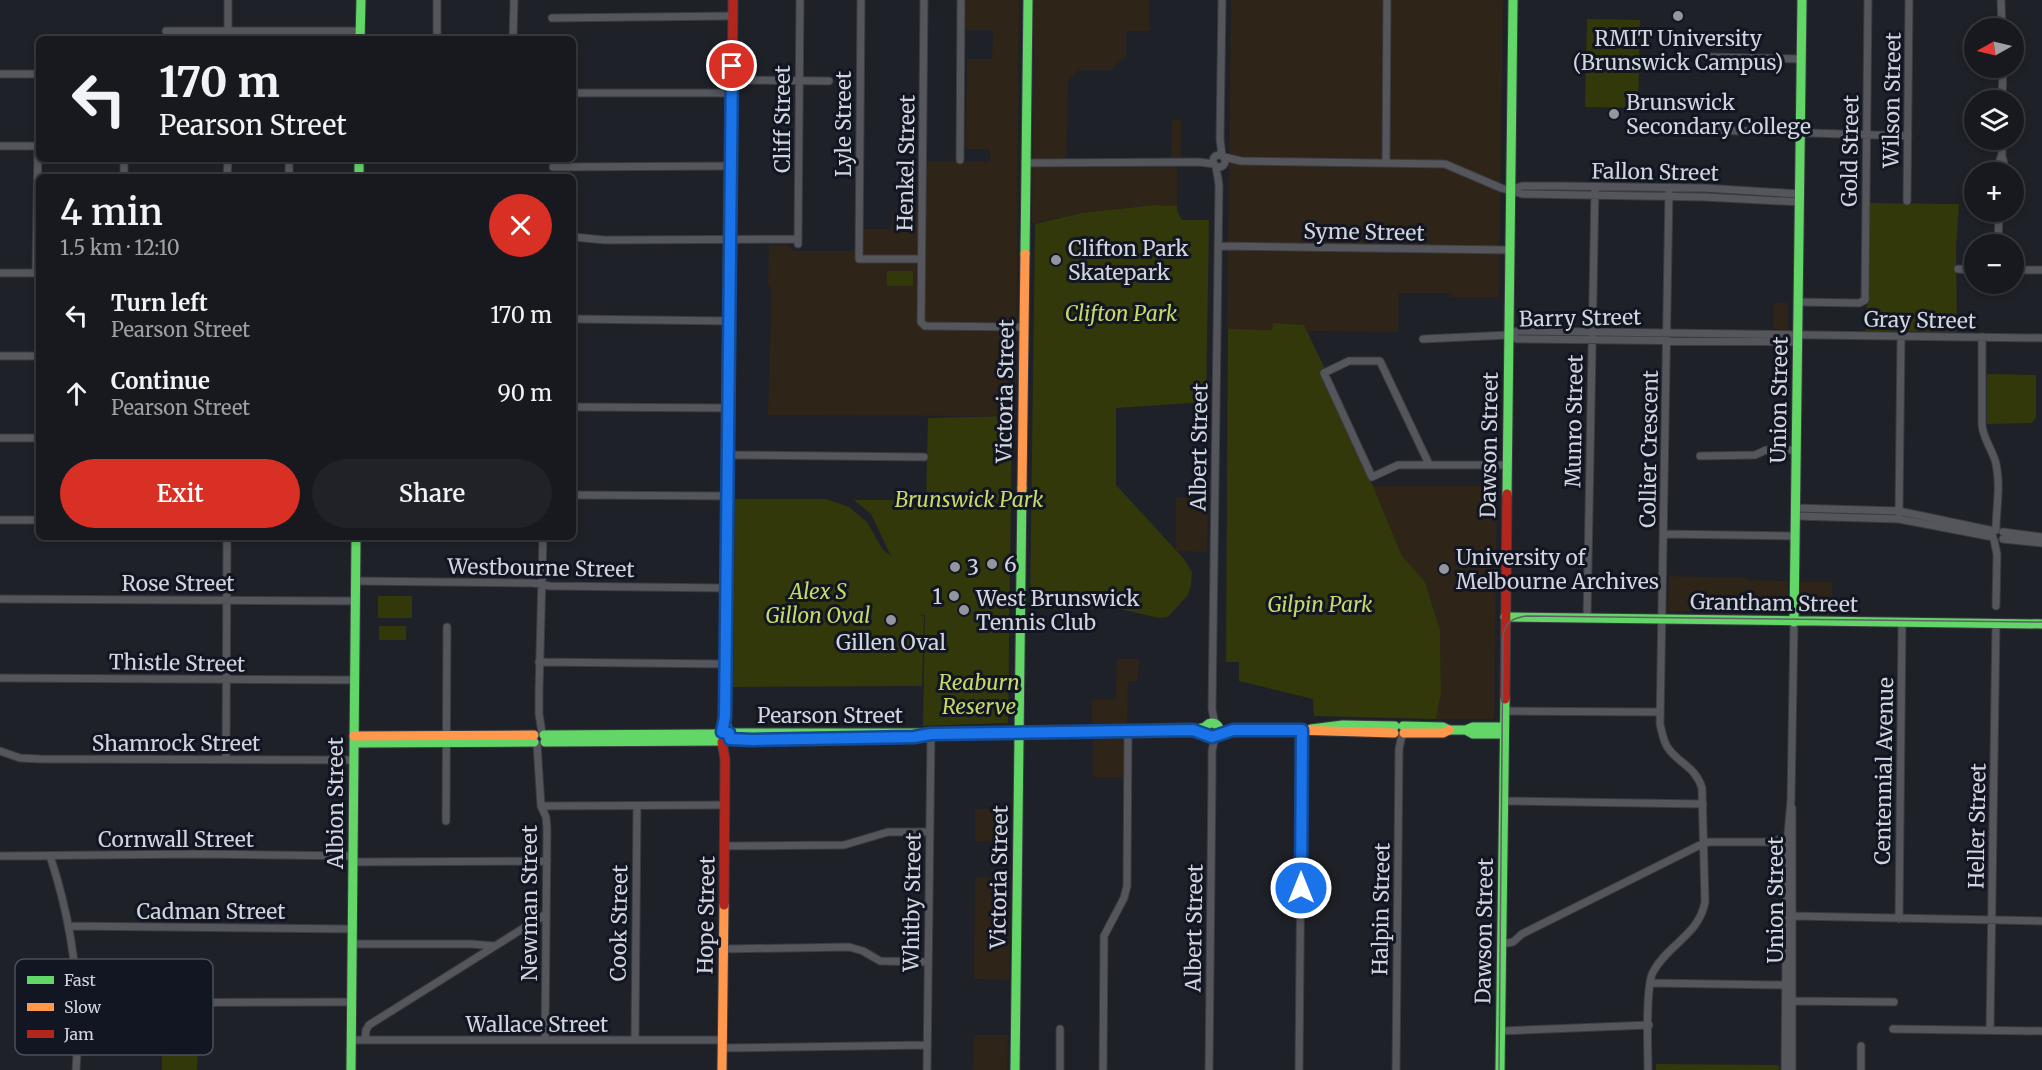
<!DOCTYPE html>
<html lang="en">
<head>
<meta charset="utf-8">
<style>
  :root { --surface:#17191e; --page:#202227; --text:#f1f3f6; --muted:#9ea0a4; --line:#36383c; --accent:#d93025 }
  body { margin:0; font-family:Merriweather,serif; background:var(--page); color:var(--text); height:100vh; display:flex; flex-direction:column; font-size:22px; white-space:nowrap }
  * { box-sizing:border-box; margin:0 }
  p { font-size:20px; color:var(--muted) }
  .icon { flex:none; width:33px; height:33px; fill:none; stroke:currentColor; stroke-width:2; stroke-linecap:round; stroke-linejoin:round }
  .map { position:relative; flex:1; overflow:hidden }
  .side { position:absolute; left:36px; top:174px; width:540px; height:366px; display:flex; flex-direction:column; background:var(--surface); border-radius:9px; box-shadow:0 3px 9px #0003,0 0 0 2px var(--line) }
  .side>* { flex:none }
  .guide { position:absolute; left:36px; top:36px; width:540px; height:126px; border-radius:9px; box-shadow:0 3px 9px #0003,0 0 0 2px var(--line); background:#17191e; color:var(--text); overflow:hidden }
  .needle { width:39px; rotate:262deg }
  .buttons { position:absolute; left:1964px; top:18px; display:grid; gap:12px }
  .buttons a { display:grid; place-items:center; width:60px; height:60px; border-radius:50%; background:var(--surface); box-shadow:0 3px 9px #0003,0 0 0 2px var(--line); font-size:30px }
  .pin { position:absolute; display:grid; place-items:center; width:51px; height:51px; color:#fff; margin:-26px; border:3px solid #fff; border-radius:50%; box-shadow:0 2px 6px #0007 }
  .me { position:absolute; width:66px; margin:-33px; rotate:0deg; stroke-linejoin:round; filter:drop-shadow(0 0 4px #0008) }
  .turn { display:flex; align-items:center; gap:21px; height:126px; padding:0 24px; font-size:27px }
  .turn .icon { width:78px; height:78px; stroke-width:2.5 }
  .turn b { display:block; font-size:42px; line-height:51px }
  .round { display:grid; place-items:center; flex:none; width:63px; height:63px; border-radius:32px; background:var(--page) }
  .overview { display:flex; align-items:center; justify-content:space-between; height:102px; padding:0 24px }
  h1 { font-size:36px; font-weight:600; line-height:45px }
  .action { display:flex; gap:12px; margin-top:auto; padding:12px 24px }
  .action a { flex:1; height:69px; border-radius:36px; background:var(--accent); color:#fff; font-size:24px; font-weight:600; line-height:69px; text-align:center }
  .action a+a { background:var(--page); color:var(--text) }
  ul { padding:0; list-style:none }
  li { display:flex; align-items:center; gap:18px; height:78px; padding:0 24px }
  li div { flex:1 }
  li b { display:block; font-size:22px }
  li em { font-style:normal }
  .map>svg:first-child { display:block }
</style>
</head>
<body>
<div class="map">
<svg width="2042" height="1070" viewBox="0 0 2042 1070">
  <rect width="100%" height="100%" fill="#1f2128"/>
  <path fill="#2e2418" d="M966 0H1019L1016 414 998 416 768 415 771 312V286L768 285 769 245 789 246 794 251H863L864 229H891L892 211 925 212V162H990V149H966L967 59H992L993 30H966Z
    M1034 0H1179H1149V31H1126V56L1111 70H1079L1068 80 1066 164 1171 163 1172 119 1181 120V163L1177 164V206L1155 205 1082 213 1032 224Z
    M1231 0H1503L1499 297H1451V293H1399L1398 332 1307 331 1304 325 1273 323 1272 330 1227 329Z
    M1774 303H1788V329H1773Z
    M1373 486H1497L1494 719H1436L1441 693 1440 630 1431 600 1402 556Z
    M1176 498H1208L1207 552 1176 551Z
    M1669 576 1747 578 1748 580 1788 581V613L1668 611Z
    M1800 582H1832V615L1800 614Z
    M1117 659H1139V661L1138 681H1128L1127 725 1092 726V700L1116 699Z
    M1130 738V777H1093V739Z
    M975 809H1010V841H975Z
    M975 877 1010 878 1009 980 974 979Z
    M974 1035H1008L1007 1070H973Z"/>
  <path fill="#323809" d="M1587 19 1640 20 1638 108 1585 107Z
    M1870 203 1959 204 1956 248 1957 332 1866 331Z
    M1155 205 1177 206V211L1182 220H1209L1206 402 1116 408V485L1184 559 1192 572 1191 585 1188 595 1168 617 1159 618 1116 608 1030 609 1035 224 1082 213Z
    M887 271H913V286H887Z
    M1273 323 1304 325 1325 369 1321 371 1373 486 1402 556 1425 582 1440 630 1441 693 1436 719 1314 716 1313 699 1239 681V662H1226L1228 329 1272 330Z
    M1987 374 2036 375V418L2032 423 1987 424Z
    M1012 416 1008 723 923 726 925 615 918 616H924L922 686 733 687 735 499H826L849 507 867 522 883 550 891 556 871 514 854 500H926L928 418Z
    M378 596H412V618H378Z
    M379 626H406V640H379Z
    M198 1048 197 1070H162V1049Z
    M1656 1064 1777 1065 1779 1066V1070H1656Z"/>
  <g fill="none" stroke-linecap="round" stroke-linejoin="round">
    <defs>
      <path id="street" d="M861 0 859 259H921
        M924 0 921 322 925 326 1024 327
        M1222 0 1220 139 1222 156
        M2001 0 2002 28
        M552 18 732 16
        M166 31H361
        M228 39V0
        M437 39V0
        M513 39 514 0
        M1710 57 1801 59
        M0 74H39
        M732 80 829 81
        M573 93H732
        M2002 100 2003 68
        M1709 130 1908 136
        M0 146H39
        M1213 161a6 6 0 1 1 12 0a6 6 0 1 1-12 0Z
        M1224 157 1241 161 1445 164 1501 188 1522 194 1704 197 1800 202
        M2003 159 2005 172
        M960 160 961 0
        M1025 163 1199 162 1214 164
        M1386 163 1387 0
        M553 167 731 166
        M1996 172 2002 154V140
        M124 177V159
        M227 177 228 159
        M289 177V159
        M1510 190 1522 186H1559L1704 188 1800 194
        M1907 201 1909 0
        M573 237 605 240 798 239V244
        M798 239 800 0
        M1998 244 1999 212
        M1218 246 1510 250
        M1958 269 1974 270
        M2013 270H2042
        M0 273H39
        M36 273 38 146
        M1798 302 1859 303 1865 300 1868 0
        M573 319 730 321
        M1509 335 1517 339 1798 342
        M1982 337V425C1983 439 1993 450 1996 464 2001 486 1996 509 1996 530
        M1423 339 1509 335 1517 331 2042 338
        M0 356H39
        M573 407 729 408
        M0 438H39
        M728 455 924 457
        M1700 456 1755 455 1766 450H1796
        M1429 464 1380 361H1349L1324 373 1372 477 1398 465H1507
        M573 495 728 496
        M1795 508 1899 511 1994 531
        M1899 513 1901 336
        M1795 516 1899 519 1993 537
        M0 520H39
        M2003 532 2042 537
        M1664 534 1795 536
        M2003 539 2042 543
        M1994 540 1997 554 1996 606
        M355 581 533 583 550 586 725 588
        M0 599 355 601
        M1587 619 1595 187
        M539 662 725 664
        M0 678 354 680
        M1504 711 1660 712
        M1215 725 1212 709 1219 185 1216 167
        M542 733 539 714V692L543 537
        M537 744 541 806 546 817 547 829 545 1040
        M0 751 20 758 40 759 354 760
        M226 759 227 537
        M1503 801 1703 804
        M541 806 725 805
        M1792 808V1070
        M446 821 447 627
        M724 846 844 845 888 832H929
        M0 856 200 854 353 856
        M50 856C73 925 82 997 76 1070
        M353 862 547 861
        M1793 916 2042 921
        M1899 919 1902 623
        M69 926 353 929
        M352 944H472L494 946
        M1502 944 1513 942 1522 934 1704 843 1710 842H1770L1788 837
        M723 949 849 947 863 951 880 961 928 962
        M1650 983 1786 985
        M1788 1001 1894 1002
        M78 1003 352 1002
        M1060 1029V1070
        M1893 1029 2042 1031
        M1990 1030 1996 623
        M1501 1031 1649 1025
        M352 1040H722
        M365 1040 366 1030 369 1025 546 914
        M635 1040 637 806
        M1861 1046V1070
        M722 1048 927 1045
        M927 1070 931 734
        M1103 1070 1104 936 1124 898 1127 886 1128 732
        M1209 1070 1212 776V751L1215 736
        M1299 1070 1302 730
        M1396 1070 1399 749 1402 735
        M1648 1070C1648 1050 1645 987 1653 972 1667 945 1699 935 1705 902L1702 788C1695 766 1679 764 1668 748 1663 741 1662 732 1660 724L1669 189
        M1785 1070 1787 845 1791 800 1794 622"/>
      <path id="fast" d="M360 39 361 0
        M359 159V177
        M1025 254 1028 0
        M1507 494 1513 0
        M1505 617 2042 624
        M1794 622 1802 0
        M1205 730a7 7 0 1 1 14 0a7 7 0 1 1-14 0Z
        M1403 726 1443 727 1449 730H1466L1473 734H1504
        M1311 729 1343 725 1395 726
        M1466 730 1473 727H1504
        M728 732 725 717 732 129
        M729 733H1018L1193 730 1206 727
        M544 735 720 734
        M739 739 887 738
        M545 742 721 741
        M354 743 534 742
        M351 1070 356 537
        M1015 1070 1022 488
        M1500 1070 1505 699"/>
      <path id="slow" d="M1022 488 1025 254
        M1404 733H1443L1449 730
        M1218 734 1258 729 1394 733
        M354 736 534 735
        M722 1070 724 905"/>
      <path id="jam" d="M732 129 733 0
        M1505 699 1507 494
        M722 742 725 759 724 905"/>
    </defs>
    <use href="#street" stroke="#3a3b41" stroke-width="9"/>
    <use href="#fast" stroke="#3a3b41" stroke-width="11"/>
    <use href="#slow" stroke="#3a3b41" stroke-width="11"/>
    <use href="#jam" stroke="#3a3b41" stroke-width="11"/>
    <use href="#street" stroke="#54565b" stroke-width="7"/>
    <use href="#fast" stroke="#63d668" stroke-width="9"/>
    <use href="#slow" stroke="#ff974d" stroke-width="9"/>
    <use href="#jam" stroke="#b3261e" stroke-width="9"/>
    <path stroke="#5f6065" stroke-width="1.5" d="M1499 1070 1503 636C1505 622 1513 618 1526 616L2042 622"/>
  </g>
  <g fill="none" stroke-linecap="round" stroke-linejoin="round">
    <defs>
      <path id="route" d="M732 66 725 717 722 732 729 733 730 739 752 740 914 737 931 734 1193 730 1212 737 1233 730H1302L1301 888"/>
    </defs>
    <use href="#route" stroke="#114b97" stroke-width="15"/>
    <use href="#route" stroke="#1a73e8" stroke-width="10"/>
  </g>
  <g fill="#93969e" stroke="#121622" stroke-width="2">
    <circle cx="1678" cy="16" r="6"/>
    <circle cx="1614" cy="114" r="6"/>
    <circle cx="1056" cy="260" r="6"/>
    <circle cx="992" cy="564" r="6"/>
    <circle cx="955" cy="567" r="6"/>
    <circle cx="1444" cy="569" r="6"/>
    <circle cx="954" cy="596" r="6"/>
    <circle cx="964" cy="610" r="6"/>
    <circle cx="891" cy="620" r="6"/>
  </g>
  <g text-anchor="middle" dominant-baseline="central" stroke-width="6" stroke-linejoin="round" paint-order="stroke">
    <g font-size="21" fill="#d2d5de" stroke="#121622" text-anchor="start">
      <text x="1678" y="38" text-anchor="middle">RMIT University<tspan x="1678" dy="24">(Brunswick Campus)</tspan></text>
      <text x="1626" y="102">Brunswick<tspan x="1626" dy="24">Secondary College</tspan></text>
      <text x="1068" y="248">Clifton Park<tspan x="1068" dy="24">Skatepark</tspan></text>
      <text x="1456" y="557">University of<tspan x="1456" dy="24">Melbourne Archives</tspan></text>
      <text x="1004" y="564">6</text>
      <text x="967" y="567">3</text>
      <text x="942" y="596" text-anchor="end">1</text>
      <text x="976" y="598">West Brunswick<tspan x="976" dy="24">Tennis Club</tspan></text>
      <text x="891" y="642" text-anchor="middle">Gillen Oval</text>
    </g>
    <g font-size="21" fill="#d2d5de" stroke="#121622">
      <text transform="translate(1892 100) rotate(-89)">Wilson Street</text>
      <text transform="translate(782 119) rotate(-90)">Cliff Street</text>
      <text transform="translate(843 124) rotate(-90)">Lyle Street</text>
      <text transform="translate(1850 151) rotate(-89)">Gold Street</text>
      <text transform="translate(906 163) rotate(-89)">Henkel Street</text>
      <text transform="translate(1655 172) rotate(1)">Fallon Street</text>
      <text transform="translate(1364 232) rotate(1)">Syme Street</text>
      <text transform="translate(1580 318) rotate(-1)">Barry Street</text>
      <text transform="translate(1920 320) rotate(1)">Gray Street</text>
      <text transform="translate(1005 391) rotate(-89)">Victoria Street</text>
      <text transform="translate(1779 400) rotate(-89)">Union Street</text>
      <text transform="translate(1574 421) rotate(-89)">Munro Street</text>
      <text transform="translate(1489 445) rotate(-89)">Dawson Street</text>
      <text transform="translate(1199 447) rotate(-89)">Albert Street</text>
      <text transform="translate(1649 449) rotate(-89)">Collier Crescent</text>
      <text transform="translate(541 568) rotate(1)">Westbourne Street</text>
      <text x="178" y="583">Rose Street</text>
      <text transform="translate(1774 603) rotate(1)">Grantham Street</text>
      <text transform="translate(177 663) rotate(1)">Thistle Street</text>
      <text x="830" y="715">Pearson Street</text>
      <text x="176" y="743">Shamrock Street</text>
      <text transform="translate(1884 771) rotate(-89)">Centennial Avenue</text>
      <text transform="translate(335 803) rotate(-90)">Albion Street</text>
      <text transform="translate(1977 826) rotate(-89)">Heller Street</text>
      <text x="176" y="839">Cornwall Street</text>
      <text transform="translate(999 877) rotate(-89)">Victoria Street</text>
      <text transform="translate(1775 900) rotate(-90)">Union Street</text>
      <text transform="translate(912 902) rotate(-89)">Whitby Street</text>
      <text transform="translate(529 903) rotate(-90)">Newman Street</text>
      <text transform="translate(1381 909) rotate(-89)">Halpin Street</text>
      <text x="211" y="911">Cadman Street</text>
      <text transform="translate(706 915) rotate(-89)">Hope Street</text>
      <text transform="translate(619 923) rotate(-89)">Cook Street</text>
      <text transform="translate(1194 928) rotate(-89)">Albert Street</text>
      <text transform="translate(1484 931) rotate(-89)">Dawson Street</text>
      <text x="537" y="1024">Wallace Street</text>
    </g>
    <g font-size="21" font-style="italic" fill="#c7da68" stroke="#121622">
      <text x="1121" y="313">Clifton Park</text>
      <text x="969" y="499">Brunswick Park</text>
      <text x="818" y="591">Alex S<tspan x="818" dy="24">Gillon Oval</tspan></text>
      <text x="1320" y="604">Gilpin Park</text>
      <text x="979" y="682">Reaburn<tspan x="979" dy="24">Reserve</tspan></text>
    </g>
  </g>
  <rect x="15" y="959" width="198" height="96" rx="9" fill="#121622" stroke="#4c4f5a" stroke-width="1.5"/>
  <rect x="27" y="976" width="27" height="8" fill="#63d668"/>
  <rect x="27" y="1003" width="27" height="8" fill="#ff974d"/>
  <rect x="27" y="1030" width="27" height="8" fill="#b3261e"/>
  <g font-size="16" fill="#d2d5de">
    <text x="64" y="986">Fast</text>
    <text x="64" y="1013">Slow</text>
    <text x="64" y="1040">Jam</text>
  </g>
</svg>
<div class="buttons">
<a><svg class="needle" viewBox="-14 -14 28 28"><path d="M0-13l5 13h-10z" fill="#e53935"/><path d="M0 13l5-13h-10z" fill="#9ea0a4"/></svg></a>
<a><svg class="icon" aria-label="layers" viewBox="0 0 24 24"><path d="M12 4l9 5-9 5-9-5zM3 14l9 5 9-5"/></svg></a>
<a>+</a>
<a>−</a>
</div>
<div class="pin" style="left:732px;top:66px;background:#d93025"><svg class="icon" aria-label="arrive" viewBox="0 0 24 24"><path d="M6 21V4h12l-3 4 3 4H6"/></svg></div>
<svg class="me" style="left:1301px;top:888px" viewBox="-20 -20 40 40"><circle r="17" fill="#1a73e8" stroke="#fff" stroke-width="3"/><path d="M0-11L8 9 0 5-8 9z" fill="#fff"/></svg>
<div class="guide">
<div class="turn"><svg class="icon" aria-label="left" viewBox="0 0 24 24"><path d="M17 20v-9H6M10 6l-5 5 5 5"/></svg><div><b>170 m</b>Pearson Street</div></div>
</div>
<section class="side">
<div class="overview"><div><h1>4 min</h1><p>1.5 km · 12:10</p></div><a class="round" style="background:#d93025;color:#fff"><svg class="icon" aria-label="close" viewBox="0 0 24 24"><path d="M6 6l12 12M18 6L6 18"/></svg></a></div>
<ul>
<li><svg class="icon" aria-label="left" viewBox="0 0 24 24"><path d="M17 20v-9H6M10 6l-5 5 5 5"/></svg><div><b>Turn left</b><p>Pearson Street</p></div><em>170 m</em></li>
<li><svg class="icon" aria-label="ahead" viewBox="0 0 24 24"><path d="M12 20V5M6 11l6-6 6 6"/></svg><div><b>Continue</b><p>Pearson Street</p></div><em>90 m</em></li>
</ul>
<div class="action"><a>Exit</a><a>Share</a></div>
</section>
</div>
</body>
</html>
